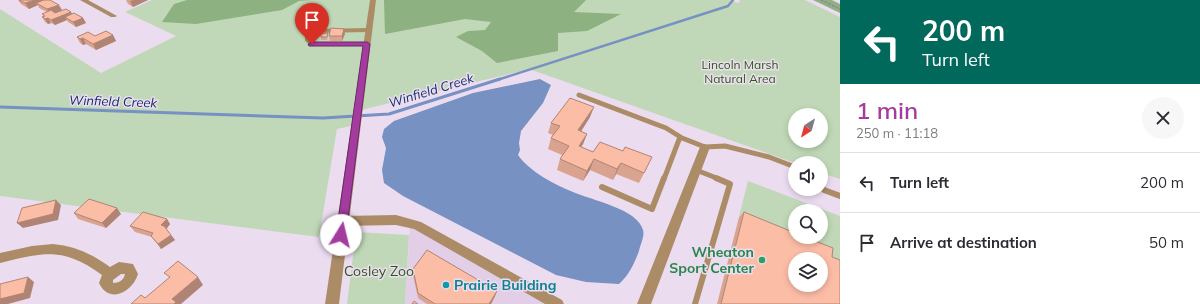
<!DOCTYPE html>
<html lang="en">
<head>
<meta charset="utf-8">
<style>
  :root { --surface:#fff; --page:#f7f7f7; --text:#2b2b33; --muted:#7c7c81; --line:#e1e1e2; --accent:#a43c9f }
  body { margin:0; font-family:Mulish,sans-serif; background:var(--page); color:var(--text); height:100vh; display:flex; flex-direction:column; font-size:15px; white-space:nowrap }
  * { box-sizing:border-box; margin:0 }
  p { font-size:13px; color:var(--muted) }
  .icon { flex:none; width:22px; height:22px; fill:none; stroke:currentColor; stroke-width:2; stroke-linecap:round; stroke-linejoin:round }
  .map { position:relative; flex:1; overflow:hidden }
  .drawer { display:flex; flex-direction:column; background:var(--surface); width:360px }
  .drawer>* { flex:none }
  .guide { background:#00695c; color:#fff; overflow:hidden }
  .needle { width:26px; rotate:216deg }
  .fabs { position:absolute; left:788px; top:108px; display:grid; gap:8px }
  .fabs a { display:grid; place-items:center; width:40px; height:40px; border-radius:50%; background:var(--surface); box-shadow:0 2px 6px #0003; font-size:20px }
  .pin { position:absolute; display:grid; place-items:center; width:34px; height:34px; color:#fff; margin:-41px -17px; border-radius:50% 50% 50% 0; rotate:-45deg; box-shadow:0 0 4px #0007 }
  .pin .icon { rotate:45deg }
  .me { position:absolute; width:44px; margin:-22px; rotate:9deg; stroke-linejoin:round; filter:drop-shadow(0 0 3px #0008) }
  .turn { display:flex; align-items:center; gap:14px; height:84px; padding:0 16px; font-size:18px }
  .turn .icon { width:52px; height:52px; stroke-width:2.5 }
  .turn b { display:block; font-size:28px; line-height:34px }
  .round { display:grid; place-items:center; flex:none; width:42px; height:42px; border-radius:21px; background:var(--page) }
  .head { display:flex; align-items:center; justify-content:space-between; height:68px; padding:0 16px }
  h1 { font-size:24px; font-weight:600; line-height:30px; color:var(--accent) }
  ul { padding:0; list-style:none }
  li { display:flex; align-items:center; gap:12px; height:60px; padding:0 16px; border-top:1px solid var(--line) }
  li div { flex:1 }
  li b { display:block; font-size:15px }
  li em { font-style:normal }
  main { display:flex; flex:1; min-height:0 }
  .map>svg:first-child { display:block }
</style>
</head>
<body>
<main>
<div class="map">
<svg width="840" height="304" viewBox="0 0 840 304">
  <rect width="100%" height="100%" fill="#ecdcf0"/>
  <path fill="#e3cee8" d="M410 227 547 304H405Z"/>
  <path fill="#c0d8b8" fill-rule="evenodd" d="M152 0H729L739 3 740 0H805L840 17V179L821 173V163H795L529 69 357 111 355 125 337 129 319 237 0 196V9L101 73 176 36 125 12ZM795 115H821V141H795Z
    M748 181 840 216V263L739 217ZM795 211H821V237H795Z
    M356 232 409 235 405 304H347Z"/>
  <path fill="#8db180" d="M187 0H311L299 1 282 10 196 24 162 22 174 4Z
    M384 0H586L574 12 621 14 587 31 558 33V51L497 63 482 51 456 37 468 31 485 30 491 22 465 19 385 34Z
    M813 0H832L840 4V13Z"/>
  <path fill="#7691c2" d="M540 79 551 85 543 103 521 131 519 143 520 150 518 155C529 171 555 185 573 192 591 200 638 209 643 230 645 236 640 245 639 251 634 264 629 275 619 284L586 282 556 275 403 196 384 183 382 170 386 148 382 137 384 129 394 121 473 93Z"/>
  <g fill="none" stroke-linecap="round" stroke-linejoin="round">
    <path stroke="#7691c2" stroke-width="2.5" d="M497 80 728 6 733 0"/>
    <path stroke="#7691c2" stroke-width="3" d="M0 107 323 118 389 114 500 79"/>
    <path stroke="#908593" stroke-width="1.5" stroke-dasharray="2.5 1.5" stroke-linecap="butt" d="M821 0 840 9"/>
    <path stroke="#ab8c67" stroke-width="4" d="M367 44H312L307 40V37L314 31 369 30"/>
    <path stroke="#ab8c67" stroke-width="5" d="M579 95 666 128 682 138 705 147 725 146 769 157 795 167
      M696 170 719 179
      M664 179 680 137"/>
    <path stroke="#ab8c67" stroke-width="6" d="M821 186 824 190 840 196
      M602 187 652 209 664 178
      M695 304 730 184 716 178"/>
    <path fill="#ab8c67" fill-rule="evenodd" d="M80 0H88L117 16 115 17H111Z
      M705 144 710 147 651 304H637L700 147Z
      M396 215 421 222 562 300 564 304H545L414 229 396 225 343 226 339 224 337 221 339 218 343 216Z
      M53 244C75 246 92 254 110 267L119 262 133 264 138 274C132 293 109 304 99 283L102 275C64 247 44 252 0 263V253L32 246ZM121 274H125C124 280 119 283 113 283V280Z"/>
    <path fill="#ab8c67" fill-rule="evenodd" d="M370 0H376L339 304H325Z"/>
  </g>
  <path fill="#d9a38f" d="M18 0H50L62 10 55 13 71 12 72 14 83 18 86 23 76 27 68 22 67 20 55 25 51 23 48 24 45 22 42 17 44 16 42 14 47 12 39 8 38 5 29 9 21 4Z
    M126 0H148L133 7 128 4Z
    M328 33V36L327 40H321V37Z
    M345 34 342 41H330L329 36Z
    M113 35 116 41 96 50 86 44 83 45 80 43 77 37Z
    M590 117 581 131 587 134 583 144 581 147 593 152 600 142 644 173 639 183 616 174 613 180 590 170 583 181 557 170 560 159 562 155 548 149 551 138 553 135 548 133 551 123Z
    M744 212 832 257 840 304H717L739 217Z
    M74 213 121 214 106 228 78 219Z
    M167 219 170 224 166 229 175 240 161 249 152 237 135 232 130 226Z
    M413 269 497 291 495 296 491 304H427L418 298 413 275Z"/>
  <path fill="#b08474" d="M35 0H45L36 3 38 5 29 9 25 3Z
    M134 0H148L133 7 130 1Z
    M59 5 62 10 50 15 47 9Z
    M71 12 74 18 65 17 67 20 55 25 51 20Z
    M48 18 51 23 48 24 45 19Z
    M83 18 86 23 76 27 73 22Z
    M344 29 345 34 342 41V36Z
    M113 35 116 41 96 50 93 44Z
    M83 38 86 44 83 45 80 39Z
    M594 107 590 117 575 141 578 130Z
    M587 134 583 144 575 157 579 146Z
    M594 159 590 170 583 181 587 171Z
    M621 163 616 174 613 180 617 169Z
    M56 200 61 205 58 220 23 228 17 223Z
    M117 208 121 214 106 228 102 223Z
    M167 219 170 224 165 231 161 225Z
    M171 235 175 240 161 249 158 244Z
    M28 277 34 282 30 298 8 304H0V299Z
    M198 277 203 285 181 304H174L172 299Z
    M497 291 495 296 491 304H489Z"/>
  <path fill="#fcbda6" stroke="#b08474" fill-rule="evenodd" d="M19 0H35L25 3Z
    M44 0H50L59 5 47 9 36 3Z
    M66 9 71 12 51 20 48 18 45 19 42 17 45 16 42 14 51 10 55 13Z
    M74 13 83 18 73 22 65 17Z
    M331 28 344 29 342 36H329Z
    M106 31 113 35 93 44 83 38 80 39 77 37 88 32 95 36Z
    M328 33 327 37H321V34Z
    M570 98 594 107 578 130 587 134 579 146 593 152 600 142 623 151 625 147 652 157 644 173 621 163 617 169 594 159 587 171 560 159 569 146 551 138 560 126 551 123Z
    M89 199 117 208 102 223 74 213Z
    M56 200 53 214 17 223 22 208Z
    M143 212 167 219 161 225 164 226 171 235 158 244 151 236 153 233 130 226Z
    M744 212 795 233V237H805L833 248 832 257 840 260V304H721ZM795 259H821V285H795Z
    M427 250 497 291 489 304H435L418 293 413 269Z
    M178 261 198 277 172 299 176 302 174 304H131L141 295 145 298 170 277 164 273Z
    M28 277 24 293 0 299V284Z
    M414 301 418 304H412Z"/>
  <path fill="#a43c9f" stroke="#6b2767" d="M312 42H367L370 44 346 235 345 238 341 239 337 238 336 235 363 46H309L308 44Z"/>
  <circle fill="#2e9e5b" stroke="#ecdcf0" stroke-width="1.5" cx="762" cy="260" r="4"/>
  <circle fill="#0f9aa8" stroke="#ecdcf0" stroke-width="1.5" cx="446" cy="285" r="4"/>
  <g text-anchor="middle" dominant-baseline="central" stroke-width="3" stroke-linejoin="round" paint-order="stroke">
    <g font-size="12" fill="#2b5a16" stroke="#ecdcf0">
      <text x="740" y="64">Lincoln Marsh<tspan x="740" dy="14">Natural Area</tspan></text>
    </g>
    <g font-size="13" font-style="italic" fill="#102f6a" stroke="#ecdcf0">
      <text transform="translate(431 90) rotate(-17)">Winfield Creek</text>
      <text transform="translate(113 101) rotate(2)">Winfield Creek</text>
    </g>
    <g font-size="14" font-weight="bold" fill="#27864d" stroke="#ecdcf0" text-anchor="end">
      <text x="754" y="252">Wheaton<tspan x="754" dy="16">Sport Center</tspan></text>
    </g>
    <g font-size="14" fill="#2b5a16" stroke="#ecdcf0">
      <text x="379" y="271">Cosley Zoo</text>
    </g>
    <g font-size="14" font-weight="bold" fill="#0d838f" stroke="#ecdcf0" text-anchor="start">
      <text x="454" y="285">Prairie Building</text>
    </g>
  </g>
</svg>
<div class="fabs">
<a><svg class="needle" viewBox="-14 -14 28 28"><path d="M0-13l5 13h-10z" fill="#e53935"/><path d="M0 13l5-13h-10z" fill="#7c7c81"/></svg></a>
<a><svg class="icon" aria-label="sound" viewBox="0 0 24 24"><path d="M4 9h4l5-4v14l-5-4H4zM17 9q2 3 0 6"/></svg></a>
<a><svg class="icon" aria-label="search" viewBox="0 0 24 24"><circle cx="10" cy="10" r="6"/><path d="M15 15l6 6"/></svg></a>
<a><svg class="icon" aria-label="layers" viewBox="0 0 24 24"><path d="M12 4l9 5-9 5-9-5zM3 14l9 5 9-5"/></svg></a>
</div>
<div class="pin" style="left:312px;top:44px;background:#d93025"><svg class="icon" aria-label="arrive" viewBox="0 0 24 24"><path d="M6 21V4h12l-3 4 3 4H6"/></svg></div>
<svg class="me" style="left:341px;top:235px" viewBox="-20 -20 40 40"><circle r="19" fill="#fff"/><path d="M0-13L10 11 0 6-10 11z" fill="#a43c9f"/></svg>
</div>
<section class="drawer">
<div class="guide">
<div class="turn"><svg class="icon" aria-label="left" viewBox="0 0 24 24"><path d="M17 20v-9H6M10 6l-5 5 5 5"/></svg><div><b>200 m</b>Turn left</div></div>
</div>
<div class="head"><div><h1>1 min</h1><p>250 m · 11:18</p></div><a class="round"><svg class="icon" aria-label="close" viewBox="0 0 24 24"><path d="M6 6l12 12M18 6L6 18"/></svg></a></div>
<ul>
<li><svg class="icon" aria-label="left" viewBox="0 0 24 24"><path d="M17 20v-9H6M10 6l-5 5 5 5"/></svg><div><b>Turn left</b></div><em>200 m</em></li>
<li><svg class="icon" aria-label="arrive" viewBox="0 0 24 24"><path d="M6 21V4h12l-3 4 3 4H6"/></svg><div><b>Arrive at destination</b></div><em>50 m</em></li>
</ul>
</section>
</main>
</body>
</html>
